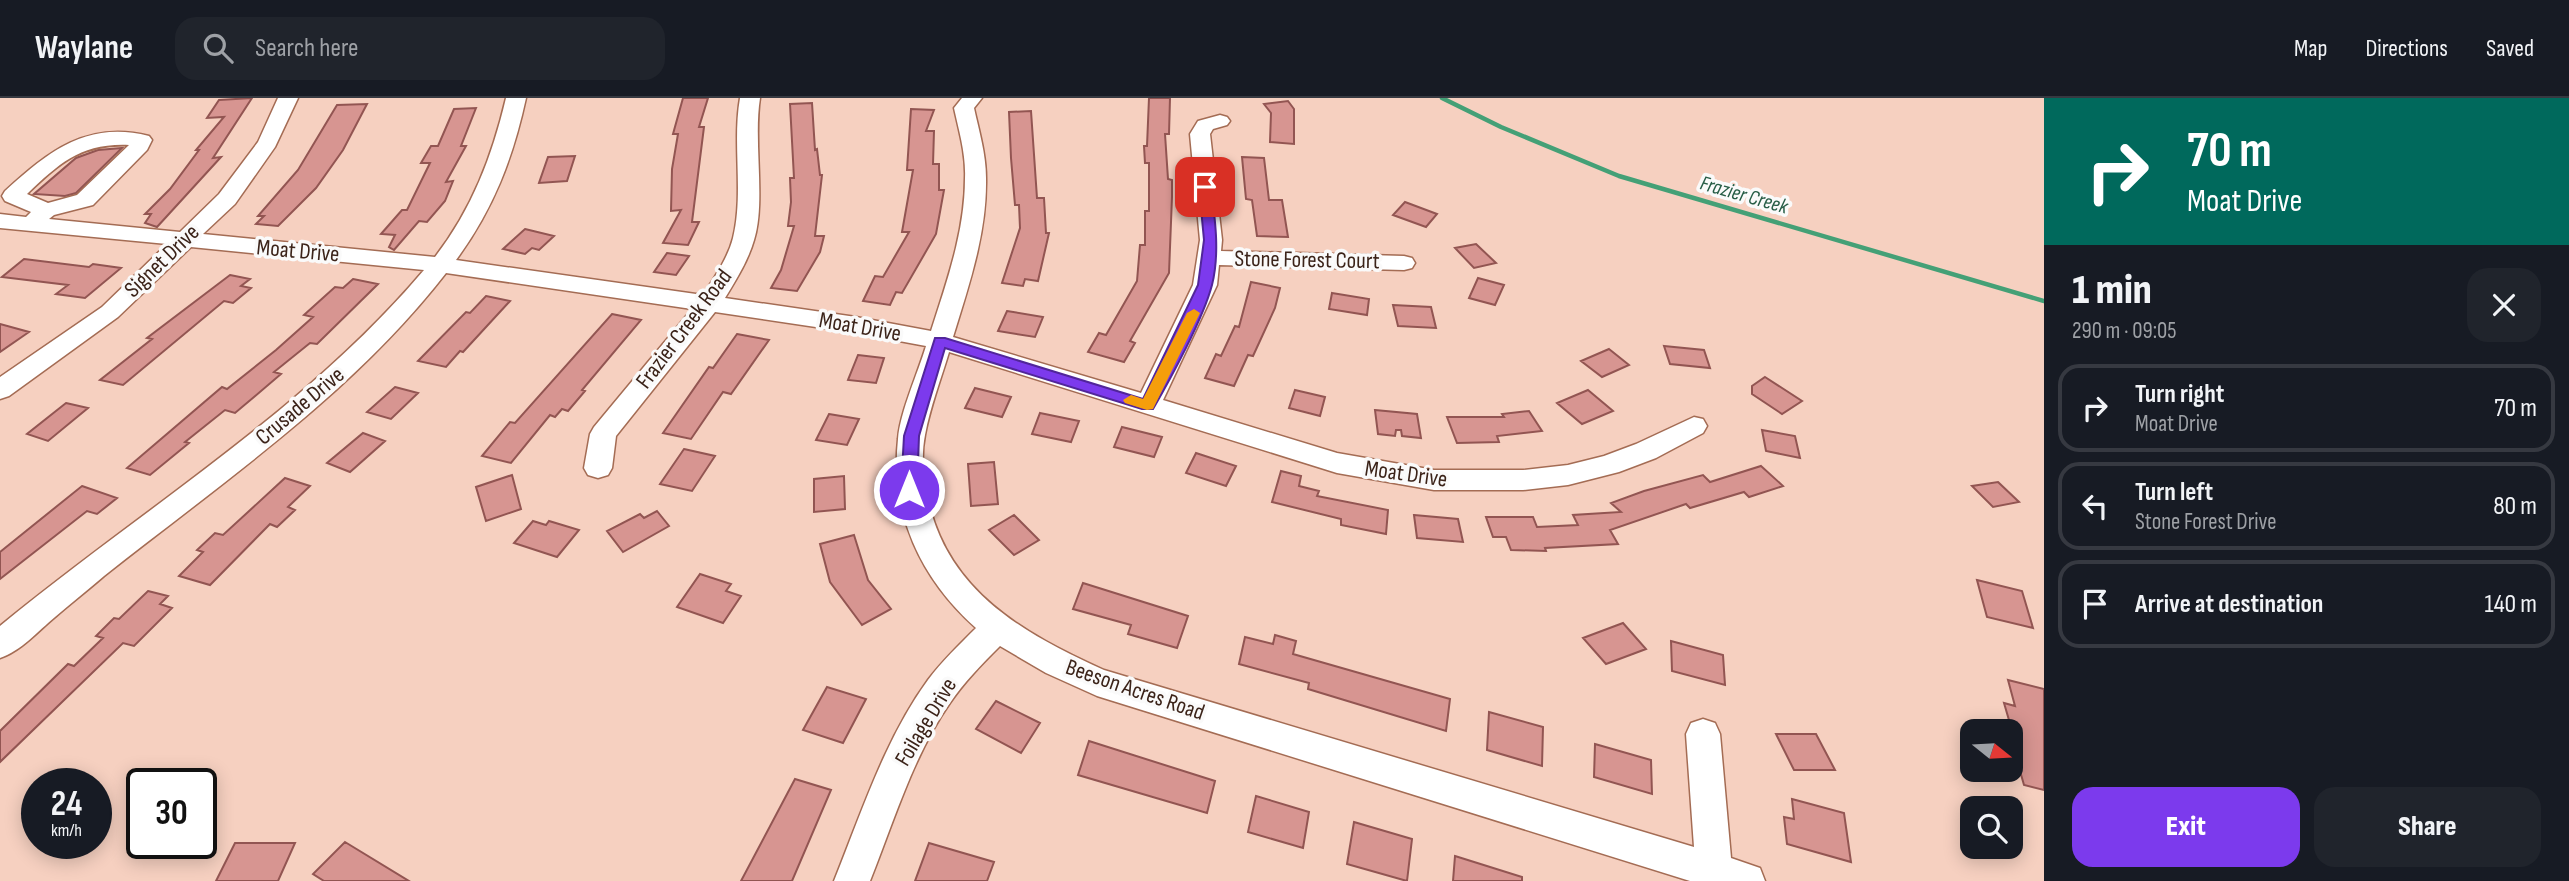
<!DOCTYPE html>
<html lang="en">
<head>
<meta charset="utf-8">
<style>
  :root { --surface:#171b24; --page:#20242c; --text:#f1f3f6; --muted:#9ea1a6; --line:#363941; --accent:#7c3aed }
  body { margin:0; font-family:"Sofia Sans Condensed",sans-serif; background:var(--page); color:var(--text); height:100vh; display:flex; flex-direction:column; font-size:26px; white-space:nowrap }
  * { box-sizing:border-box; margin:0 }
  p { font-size:23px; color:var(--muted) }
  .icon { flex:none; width:38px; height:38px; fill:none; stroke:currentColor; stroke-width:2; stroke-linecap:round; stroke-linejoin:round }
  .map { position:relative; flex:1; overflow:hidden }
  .sheet { display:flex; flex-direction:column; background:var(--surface); width:525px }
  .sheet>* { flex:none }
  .guide { background:#00695c; color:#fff; overflow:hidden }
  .needle { width:46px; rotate:108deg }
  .tools { position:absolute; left:1960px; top:621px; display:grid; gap:14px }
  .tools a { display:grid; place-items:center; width:63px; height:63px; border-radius:14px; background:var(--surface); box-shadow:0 4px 18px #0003; font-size:35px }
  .speed { position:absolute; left:21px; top:670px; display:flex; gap:14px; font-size:35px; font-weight:700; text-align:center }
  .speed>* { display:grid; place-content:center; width:91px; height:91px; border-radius:50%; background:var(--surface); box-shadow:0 4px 18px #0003; line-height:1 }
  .speed small { font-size:18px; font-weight:400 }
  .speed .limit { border:4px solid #111; border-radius:10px; background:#fff; color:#111 }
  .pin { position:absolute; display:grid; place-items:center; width:60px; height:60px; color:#fff; margin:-30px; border-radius:14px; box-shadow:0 4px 10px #0006 }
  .me { position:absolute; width:77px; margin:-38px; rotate:0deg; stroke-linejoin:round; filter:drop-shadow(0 0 5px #0008) }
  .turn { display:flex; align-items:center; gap:24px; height:147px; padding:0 28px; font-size:32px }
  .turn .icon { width:91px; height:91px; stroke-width:2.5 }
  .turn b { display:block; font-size:49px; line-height:60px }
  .round { display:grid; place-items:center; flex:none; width:74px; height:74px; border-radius:21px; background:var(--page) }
  .summary { display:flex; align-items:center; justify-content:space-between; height:119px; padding:0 28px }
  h1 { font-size:42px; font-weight:800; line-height:52px }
  .action { display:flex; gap:14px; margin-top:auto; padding:14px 28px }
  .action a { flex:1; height:80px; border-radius:21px; background:var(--accent); color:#fff; font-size:28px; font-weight:800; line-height:80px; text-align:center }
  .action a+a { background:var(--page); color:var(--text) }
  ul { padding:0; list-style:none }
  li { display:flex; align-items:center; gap:21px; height:88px; margin:0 14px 10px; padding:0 14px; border:4px solid var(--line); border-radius:21px }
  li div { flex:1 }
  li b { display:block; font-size:26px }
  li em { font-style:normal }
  header { display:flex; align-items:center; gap:42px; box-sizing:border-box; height:98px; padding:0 35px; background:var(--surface); border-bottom:2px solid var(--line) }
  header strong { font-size:33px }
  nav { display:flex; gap:38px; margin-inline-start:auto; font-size:24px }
  .search { width:490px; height:63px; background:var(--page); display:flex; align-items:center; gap:18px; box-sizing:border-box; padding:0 24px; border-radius:21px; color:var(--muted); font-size:26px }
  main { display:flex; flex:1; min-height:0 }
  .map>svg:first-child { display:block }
</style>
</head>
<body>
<header>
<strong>Waylane</strong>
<div class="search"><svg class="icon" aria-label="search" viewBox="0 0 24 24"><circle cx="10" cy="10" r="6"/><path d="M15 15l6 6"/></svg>Search here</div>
<nav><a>Map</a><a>Directions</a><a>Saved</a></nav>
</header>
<main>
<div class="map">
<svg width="2044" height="783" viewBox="0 0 2044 783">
  <rect width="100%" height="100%" fill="#f6d0c0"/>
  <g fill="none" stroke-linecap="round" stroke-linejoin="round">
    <path stroke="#44a076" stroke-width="4.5" d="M1442 0 1501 29 1619 78 2044 203"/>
  </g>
  <path fill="#d79591" stroke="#925552" stroke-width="2" d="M252 0 213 60 221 59 157 129 145 125 151 116H145L170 91 199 52H196L224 19 207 20 219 2Z
    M683 0H708L699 29H704L692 124H699L688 147 663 145 681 112 671 113 672 71 678 36H673Z
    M1149 0H1170L1169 36H1165L1168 81 1172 82V99L1169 175 1130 243 1135 245 1124 264 1088 254 1099 235 1106 237 1137 183 1140 147H1145V113H1149V65H1145L1144 48H1147Z
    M1288 3 1294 11V46L1270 44 1271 15 1264 6Z
    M812 5 815 52 817 51 820 77H822L815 138H824L820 154 797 193 771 190 781 172 794 128H788L791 104 790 80H794L790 6Z
    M367 6 343 52 316 90 278 128 256 126 264 118H258L298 72 337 7Z
    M476 10 461 48H466L446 84 453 83 445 103 427 124 419 123 394 152 389 149 395 137 381 136 402 112H407L430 65H421L431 48H438L454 11Z
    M911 11 934 12 926 33H934L933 66H939V92H944L936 136 902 195 896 194 890 207 863 203 875 178 883 179 909 134H902L913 72H907Z
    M1031 13 1037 100H1044L1046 135H1049L1038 183 1025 181 1023 188 1002 185 1020 130 1019 107H1015L1011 60 1009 14Z
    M122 50 76 95 65 98 34 96 76 60 98 52Z
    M575 58 567 83 539 85 548 59Z
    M1242 59 1264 60 1269 102H1282L1288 139 1257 138 1252 102 1246 101Z
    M1405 104 1437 116 1426 129 1393 117Z
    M525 131 554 138 539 152 532 150 525 156 503 151Z
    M1476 146 1496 165 1474 170 1455 150Z
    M667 155 689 158 676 177 654 174Z
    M24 161 89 169 93 166 121 170 85 200 56 196 68 187 2 179Z
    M230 177 250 181 241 188 251 190 233 205 224 203 123 287 100 282 152 241 147 240Z
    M1478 180 1504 187 1495 207 1469 200Z
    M353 181 378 186 317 246 310 245 274 274 281 276 254 299 235 315 225 312 185 344 189 345 150 377 127 370 222 289 227 291 276 252 313 219 304 217 335 189 343 190Z
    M1251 184 1280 190 1275 210 1253 258 1248 257 1234 288 1205 280 1216 256 1221 258 1235 228 1239 229Z
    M1332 195 1369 201 1367 217 1329 211Z
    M486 198 510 203 463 254 460 253 446 269 418 263 466 214 470 215Z
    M1393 207 1431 209 1436 230 1398 228Z
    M1007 213 1043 219 1035 239 998 233Z
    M612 216 641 222 582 292 585 293 568 313 562 311 555 319 550 317 511 365 482 358 510 324 515 325Z
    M0 226 29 234 0 254Z
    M737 236 769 242 731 296 723 294 691 341 663 335 709 269 713 270Z
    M1664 248 1704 252 1710 270 1670 266Z
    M1609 251 1629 267 1602 279 1581 263Z
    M858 257 884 260 876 285 848 282Z
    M1765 279 1802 303 1782 316 1752 296V288Z
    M395 289 418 295 391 321 367 314Z
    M975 290 1011 299 1002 319 965 310Z
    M1295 292 1325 299 1320 318 1289 310Z
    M1588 292 1613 313 1582 326 1557 305Z
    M66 305 88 310 48 343 27 336Z
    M1375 312 1417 316 1421 340 1402 338 1401 332H1396L1395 338 1378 336Z
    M1529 313 1542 333 1497 338 1499 344 1457 345 1447 319H1504L1502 316Z
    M1040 315 1079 323 1071 344 1032 336Z
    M829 316 859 321 847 347 816 342Z
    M1122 329 1162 339 1154 359 1114 349Z
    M1762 332 1795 338 1800 360 1766 353Z
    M363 335 385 343 350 374 327 365Z
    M684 351 715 358 692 393 660 386Z
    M1196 355 1236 368 1226 388 1186 375Z
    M994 364 998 406 971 408 968 366Z
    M1761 368 1783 388 1749 399 1744 394 1690 410 1686 406 1610 432 1618 446 1545 450 1546 453 1511 452 1506 439H1493L1486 419H1533L1537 429 1578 427 1573 417 1621 414 1611 405 1644 393 1703 377 1710 384Z
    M1281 373 1301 378 1299 388 1319 393 1317 398 1388 412 1386 436 1341 427V421L1272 404Z
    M512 377 521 411 486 423 476 389Z
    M844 378 845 411 814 414V381Z
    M285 380 310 388 288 409 295 412 277 429 270 426 210 487 179 478 203 454 197 452 215 435 223 437Z
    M1998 384 2019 404 1993 409 1972 388Z
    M82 388 117 400 97 416 87 413 0 481V454Z
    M657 413 669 428 623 454 607 433 640 416 644 420Z
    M1014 417 1039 442 1014 457 989 432Z
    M1414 417 1458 421 1463 444 1417 440Z
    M533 423 546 427 549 423 579 432 557 459 514 445Z
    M854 437 868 482 891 511 862 527 830 484 820 446Z
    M700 476 731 486 726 493 741 498 723 525 677 509Z
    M1977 482 2022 493 2033 530 1987 519Z
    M1083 485 1188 518 1177 550 1128 536 1131 527 1073 511Z
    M148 493 168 498 160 506 172 510 134 548 123 545 0 664V633L68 566 74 568 103 540 96 538 114 520 119 521Z
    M1623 525 1646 551 1606 566 1583 540Z
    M1275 537 1296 543 1293 556 1450 601 1446 633 1308 591 1309 585 1239 566 1245 539 1273 546Z
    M1671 543 1723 557 1725 587 1672 573Z
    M2008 582 2044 591V692L2024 687 2020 673 2011 671V629L2004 605 2015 608Z
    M827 589 866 601 843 645 803 632Z
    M996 603 1040 625 1021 655 976 631Z
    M1489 614 1543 629 1542 668 1487 652Z
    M1776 636H1816L1835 672H1794Z
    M1089 643 1215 683 1207 715 1078 677Z
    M1595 646 1651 662 1652 696 1594 679Z
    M795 681 831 692 792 783H741Z
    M1256 698 1309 714 1303 750 1248 734Z
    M1792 701 1844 715 1851 764 1787 746 1784 719 1794 721Z
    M1354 724 1412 741 1407 783 1347 766Z
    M345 744 409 783H324L313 776Z
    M235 745H295L278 783H216Z
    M929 745 994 764 987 783H915Z
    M1455 758 1522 779V783H1453Z"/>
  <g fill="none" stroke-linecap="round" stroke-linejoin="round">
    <defs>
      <path id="minor" d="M278 0H298L275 49 235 106 203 136 435 159C472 111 492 59 506 0H526C513 60 493 112 456 162L703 197C714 180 728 160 733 140 744 95 732 46 740 0H760C753 43 766 104 754 142 748 163 736 182 725 200L856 219 931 233C947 183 965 133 965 80 966 56 959 33 954 10L962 0H982L974 10C979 33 986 56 986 80 987 135 969 187 953 239L1141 295 1193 187 1200 142 1190 36 1198 23 1220 17 1227 19 1230 23 1227 27 1213 31 1210 36 1222 142 1221 153 1404 158 1412 160 1415 165 1412 170 1404 172 1219 167 1217 187 1163 302 1337 355 1434 372H1523L1568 367 1604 358 1636 346 1694 319 1703 321 1707 328 1703 335 1656 360 1619 374 1568 387 1523 392H1434L1337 375 949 254C941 281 930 309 925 337 921 357 923 381 928 401 947 493 1024 536 1104 572L1694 749 1686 636 1691 625 1703 621 1715 625 1720 636 1731 760 1760 770 1765 783H1690L1097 598 1046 575 1000 548C982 566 964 584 950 605 913 658 894 723 870 783H834C861 716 885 641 928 582 942 563 959 547 976 530 921 481 890 416 898 341 900 314 918 275 926 248L856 235 715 214 616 338 612 370 608 377 598 380 588 377 584 370 590 336 594 329 692 211 446 175C351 297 224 383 104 478 88 492 71 505 55 519 38 533 21 553 0 560V528C142 411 304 314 424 172L191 149 118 219 9 298 0 301V279L102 209 167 146 0 130V116L26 119 31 114 5 103 2 98 5 93C48 54 87 22 149 38L152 42 147 52 93 107 54 117 49 121 180 134 219 96 258 44ZM129 47 77 97 48 105 27 96C60 65 81 45 129 47Z"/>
    </defs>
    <use href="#minor" stroke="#a46c54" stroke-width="3"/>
    <use href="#minor" fill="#fff" fill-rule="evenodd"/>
  </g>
  <path fill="#7c3aed" stroke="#51269a" stroke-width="2" d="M1205 85 1211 89C1215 121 1220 155 1212 187 1203 221 1171 280 1153 311H1142L945 250 919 338 917 392 909 398 903 396 901 392 904 338 935 240H945L1143 301 1198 187 1204 142 1199 89Z"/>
  <path fill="#f59e0b" d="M1194 211 1200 215 1153 311 1147 312 1125 305 1123 302 1131 297 1143 301 1187 215Z"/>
  <g text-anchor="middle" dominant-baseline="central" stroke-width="7" stroke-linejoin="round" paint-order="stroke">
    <g font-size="21" font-style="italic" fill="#275d46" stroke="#fafafa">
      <text transform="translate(1744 97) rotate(16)">Frazier Creek</text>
    </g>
    <g font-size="23" fill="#3b2319" stroke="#fafafa">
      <text transform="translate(298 153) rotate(5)">Moat Drive</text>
      <text transform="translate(1307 162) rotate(1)">Stone Forest Court</text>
      <text transform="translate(162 163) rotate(-44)">Signet Drive</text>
      <text transform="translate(860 229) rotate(10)">Moat Drive</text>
      <text transform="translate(684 231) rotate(-53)">Frazier Creek Road</text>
      <text transform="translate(300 308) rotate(-40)">Crusade Drive</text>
      <text transform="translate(1406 376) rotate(8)">Moat Drive</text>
      <text transform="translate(1135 592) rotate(19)">Beeson Acres Road</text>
      <text transform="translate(926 624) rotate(-59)">Foilage Drive</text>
    </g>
  </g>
</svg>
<div class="tools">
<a><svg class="needle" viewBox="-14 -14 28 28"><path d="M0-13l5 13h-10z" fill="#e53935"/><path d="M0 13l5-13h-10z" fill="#9ea1a6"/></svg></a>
<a><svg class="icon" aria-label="search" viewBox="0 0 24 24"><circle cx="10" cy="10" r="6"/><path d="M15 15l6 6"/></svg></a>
</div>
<div class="speed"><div>24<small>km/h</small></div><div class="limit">30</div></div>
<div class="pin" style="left:1205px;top:89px;background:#d93025"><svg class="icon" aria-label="arrive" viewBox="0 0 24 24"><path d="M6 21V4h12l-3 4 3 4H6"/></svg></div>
<svg class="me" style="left:909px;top:392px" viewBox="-20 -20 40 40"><circle r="17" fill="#7c3aed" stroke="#fff" stroke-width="3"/><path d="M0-11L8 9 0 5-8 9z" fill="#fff"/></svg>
</div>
<section class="sheet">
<div class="guide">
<div class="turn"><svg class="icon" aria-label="right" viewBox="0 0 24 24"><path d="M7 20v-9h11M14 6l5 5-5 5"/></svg><div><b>70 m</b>Moat Drive</div></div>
</div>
<div class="summary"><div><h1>1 min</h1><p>290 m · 09:05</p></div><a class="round"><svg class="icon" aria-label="close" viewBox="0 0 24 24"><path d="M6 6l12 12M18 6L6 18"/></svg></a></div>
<ul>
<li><svg class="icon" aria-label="right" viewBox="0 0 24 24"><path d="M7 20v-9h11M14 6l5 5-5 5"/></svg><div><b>Turn right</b><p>Moat Drive</p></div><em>70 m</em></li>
<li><svg class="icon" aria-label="left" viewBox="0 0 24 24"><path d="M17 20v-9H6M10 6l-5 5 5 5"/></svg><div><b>Turn left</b><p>Stone Forest Drive</p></div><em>80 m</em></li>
<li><svg class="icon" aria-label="arrive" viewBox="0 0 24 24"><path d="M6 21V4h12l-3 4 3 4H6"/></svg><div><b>Arrive at destination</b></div><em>140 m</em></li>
</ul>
<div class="action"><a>Exit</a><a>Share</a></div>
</section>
</main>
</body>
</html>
